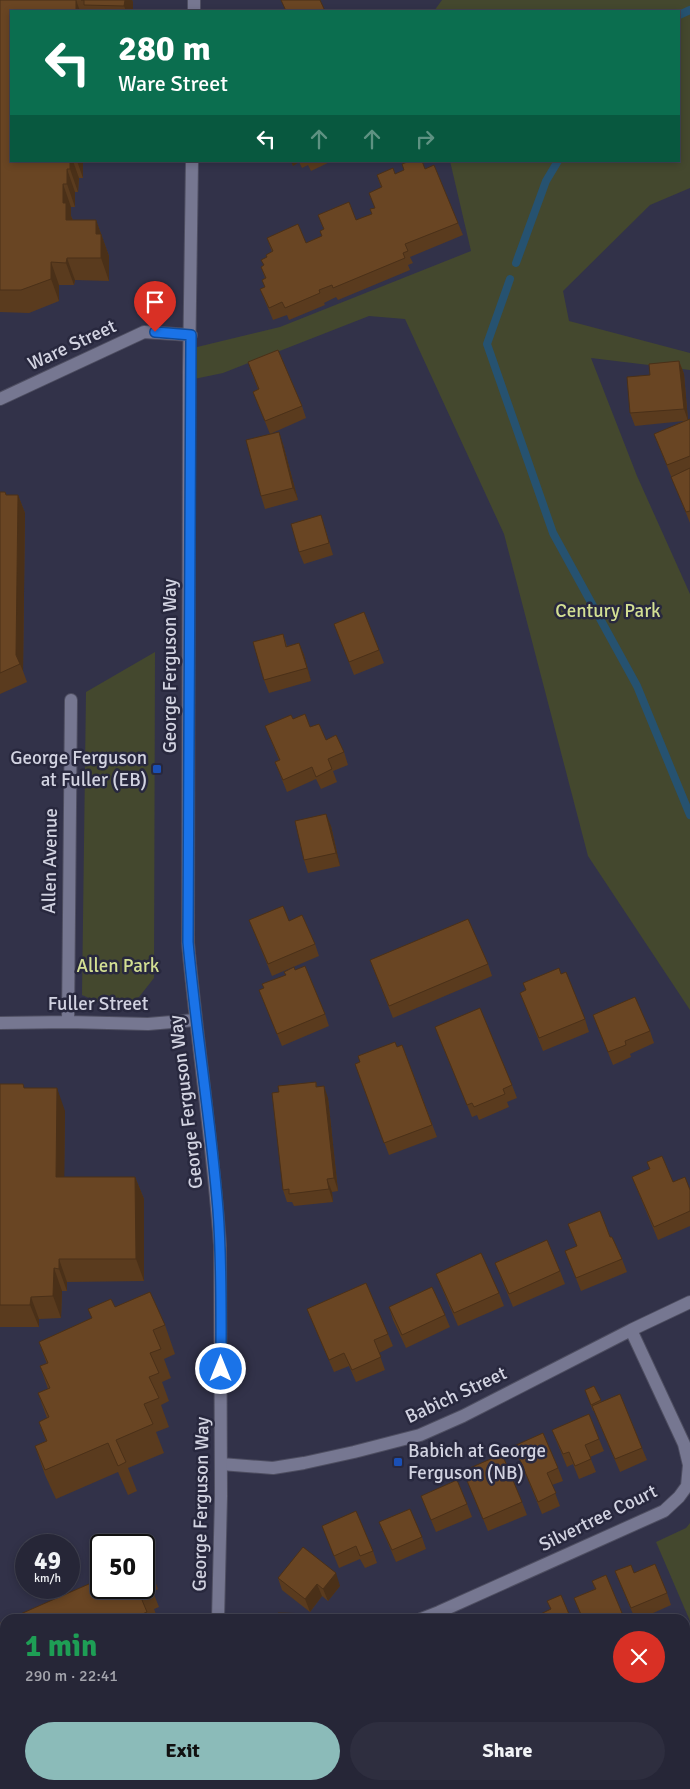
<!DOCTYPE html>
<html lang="en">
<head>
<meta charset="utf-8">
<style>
  :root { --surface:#262637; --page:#2e2e3f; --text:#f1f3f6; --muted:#a4a5ad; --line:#424352; --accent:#8bbbb9 }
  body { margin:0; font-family:Signika,sans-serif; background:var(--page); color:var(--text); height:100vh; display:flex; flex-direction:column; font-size:19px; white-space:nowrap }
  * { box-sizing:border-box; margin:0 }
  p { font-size:16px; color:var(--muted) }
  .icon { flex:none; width:28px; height:28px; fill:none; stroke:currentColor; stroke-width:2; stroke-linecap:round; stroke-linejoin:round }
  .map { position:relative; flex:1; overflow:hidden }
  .sheet { position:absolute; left:0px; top:1614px; width:690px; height:176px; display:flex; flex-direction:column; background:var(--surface); border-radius:15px 15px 0 0; box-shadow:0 2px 8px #0003,0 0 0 1px var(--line) }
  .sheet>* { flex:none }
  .hud { position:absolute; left:10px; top:10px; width:670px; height:152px; border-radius:0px; box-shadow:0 2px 8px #0003,0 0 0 1px var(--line); background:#0b6e4f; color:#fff; overflow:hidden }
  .speed { position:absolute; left:15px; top:1534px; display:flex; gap:10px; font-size:25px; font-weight:700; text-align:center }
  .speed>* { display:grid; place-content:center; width:65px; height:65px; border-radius:50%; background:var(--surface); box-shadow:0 2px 8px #0003,0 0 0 1px var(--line); line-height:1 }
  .speed small { font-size:12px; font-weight:400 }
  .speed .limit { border:2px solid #111; border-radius:8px; background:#fff; color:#111 }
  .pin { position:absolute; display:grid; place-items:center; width:42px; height:42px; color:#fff; margin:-51px -21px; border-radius:50% 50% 50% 0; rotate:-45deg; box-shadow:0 0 5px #0007 }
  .pin .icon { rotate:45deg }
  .me { position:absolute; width:55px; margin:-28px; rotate:0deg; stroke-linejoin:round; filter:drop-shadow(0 0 4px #0008) }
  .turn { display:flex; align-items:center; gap:18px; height:105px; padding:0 25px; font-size:22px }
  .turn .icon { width:65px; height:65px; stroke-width:2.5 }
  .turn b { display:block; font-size:35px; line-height:42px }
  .lanes { display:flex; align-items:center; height:48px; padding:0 25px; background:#0003; justify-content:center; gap:25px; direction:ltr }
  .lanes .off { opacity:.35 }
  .round { display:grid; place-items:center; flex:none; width:52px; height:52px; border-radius:26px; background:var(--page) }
  .head { display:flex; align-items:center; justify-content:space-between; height:85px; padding:0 25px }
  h1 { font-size:30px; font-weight:700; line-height:38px; color:#1e9e55 }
  .cta { display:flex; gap:10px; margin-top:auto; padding:10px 25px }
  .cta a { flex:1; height:58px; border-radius:30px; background:var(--accent); color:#111; font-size:20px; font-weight:700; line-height:58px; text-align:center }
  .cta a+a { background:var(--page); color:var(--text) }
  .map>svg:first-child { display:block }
</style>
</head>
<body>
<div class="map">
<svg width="690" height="1789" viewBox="0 0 690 1789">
  <rect width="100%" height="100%" fill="#323249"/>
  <path fill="#44482e" d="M442 0H690V188L650 205 563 291 569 321 690 353V370L591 358 637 476 690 594V1010L588 856 504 534 405 319 369 316 223 373 194 379 193 348 280 327 471 251 450 161H679V11H434Z
    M155 652 154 978 139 997 129 1002H98L82 995 86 692Z
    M690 1523V1621L656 1542 686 1528Z"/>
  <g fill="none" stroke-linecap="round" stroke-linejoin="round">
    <path stroke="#265270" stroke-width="8" d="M679 15 690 10
      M516 263 546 181 558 161
      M510 279 487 344 553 533 637 686 690 815"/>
    <defs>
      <path id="street" d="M68 1022 71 700
        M0 1023 68 1022 148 1024 195 1020
        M221 1464 273 1468 304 1463 354 1452 420 1435 463 1416 631 1330 690 1302
        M421 1619 439 1612 664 1511 679 1497 687 1486 689 1465 684 1444 631 1330
        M685 1674 690 1672
        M561 1789V1785"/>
      <path id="secondary" d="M194 11V0
        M192 161 189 372 188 943C197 1043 213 1144 220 1245L221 1496 218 1619
        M0 399 144 332 191 335
        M217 1789V1785"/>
    </defs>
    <use href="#street" stroke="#4e4e61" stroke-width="14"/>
    <use href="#secondary" stroke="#4e4e61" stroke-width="14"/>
    <use href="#street" stroke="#767791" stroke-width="12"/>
    <use href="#secondary" stroke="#767791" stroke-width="12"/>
  </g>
  <path fill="#5a3b1e" d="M0 0H132L133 2V11H11V161H83V178H79L78 192H75V207H71V216L73 220H96L109 256V281L75 280 74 285H59V301L29 313 0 312Z
    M291 161H332L311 171 308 165 302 168 299 162 293 166Z
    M425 169 458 223 463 235 410 257 413 263 408 265 410 270 338 300 336 297 324 303 325 305 289 320 287 315 273 320 260 289 265 287 262 280 265 278 261 267 264 266 272 252 267 238 306 243 322 236 324 230 318 215 356 220 372 214 381 187 377 175 395 174Z
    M679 361 684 374 688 420 690 419V523L654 434 684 421 635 426 630 413 650 375Z
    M248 362 302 406 306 418 270 434 253 392 258 389Z
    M283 444 298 500 265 509 261 496Z
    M0 492H5L7 495H18L25 513 23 671 27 682 0 694Z
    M325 528 333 555 304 564 299 552Z
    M334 624 379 650 384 663 354 675Z
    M283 634 287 646 299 643 304 655 311 681 269 693 264 680Z
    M293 719 310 727 326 740 344 752 348 765 333 771 337 782 321 789 316 779 287 792 275 762 279 760 265 726Z
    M331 826 340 866 308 873 304 860Z
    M249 920 289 921 315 944 319 956 272 976Z
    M370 960 488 964 492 976 393 1018Z
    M523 983 585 1019 589 1032 543 1051 520 993 526 991Z
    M259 990 325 1014 329 1026 282 1046Z
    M593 1015 650 1031 654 1043 630 1054 631 1057 613 1065Z
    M435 1027 512 1085 517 1098 507 1102 509 1107 479 1120 477 1115 472 1117Z
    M402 1045 437 1137 389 1155 355 1064Z
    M316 1082 317 1087 328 1098 338 1191 332 1192 333 1202 294 1206 292 1202H287L283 1190 279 1092Z
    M0 1084 25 1088 65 1111 64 1177H135L144 1199V1281L67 1282V1291H62L61 1318 39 1319V1327H0Z
    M632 1177 690 1190V1226L658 1240 637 1189Z
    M568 1224 610 1237 622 1259 627 1272 581 1291 565 1251 577 1247Z
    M495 1263 560 1271 565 1284 513 1307Z
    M436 1274 499 1293 504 1306 458 1326 441 1286Z
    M115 1307 165 1325 175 1354 164 1359 171 1378 162 1382 169 1401 161 1405 169 1427 156 1432 164 1453 128 1468 137 1491 128 1495 118 1472 56 1499 45 1475 35 1446 46 1441 39 1422 47 1418 38 1393 48 1389 40 1366 47 1364 39 1342 92 1318 88 1309Z
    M389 1307 445 1315 450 1327 406 1348 393 1320Z
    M307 1309 388 1334 393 1346 379 1353 385 1370 356 1382 349 1366 334 1372 312 1321Z
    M594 1386 601 1402 642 1448 647 1460 620 1472 594 1411H593L585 1390Z
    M552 1430 599 1439 604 1451 590 1457 596 1472 579 1479 573 1464 567 1467Z
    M514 1446 558 1468 563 1481 552 1485 560 1506 542 1514Z
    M463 1471 522 1502 527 1515 488 1531Z
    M421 1496 467 1504 472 1517 436 1532Z
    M379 1522 422 1537 426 1549 396 1562Z
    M322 1526 373 1551 377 1563 365 1568 360 1559 339 1568Z
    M144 1554 150 1567 158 1589 153 1592 159 1607 154 1609 158 1619H9L98 1580Z
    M615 1571 634 1573 667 1593 671 1605 640 1619H635Z
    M278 1578 340 1586 328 1601 322 1596 310 1612 282 1590Z
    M592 1581 622 1613 624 1619H582L574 1598 595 1589Z
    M5 1621V1747L0 1749V1623Z
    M62 1785H135L137 1789H63Z
    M463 1785H499L500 1787 496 1789H465Z"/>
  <path fill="#4a3018" d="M76 0 80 11H76Z
    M125 0H132L133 2V11H126L124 6Z
    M70 161H73L79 178 78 192 70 169Z
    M77 161H83V178Z
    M291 161H299V162L293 166Z
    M67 169 75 192V207L67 184Z
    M63 184 71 207V216L75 225 66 220 63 203Z
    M96 220 109 256V281L101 258 96 234Z
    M67 258 75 280 74 285 66 263Z
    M51 262 59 285V301L51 279Z
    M679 361 684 374 688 421 684 409Z
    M279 432 283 444 298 500 293 488Z
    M18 495 25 513 23 671 16 655Z
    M299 643 304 655 311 681 307 668Z
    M326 814 331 826 340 866 336 853Z
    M324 1086 328 1098 338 1191 334 1178Z
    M57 1088 65 1111 64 1199 56 1177Z
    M135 1177 144 1199V1281L136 1259Z
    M327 1179 332 1192 333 1202 329 1189Z
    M59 1259 67 1282V1291L59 1269Z
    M54 1268 62 1291 61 1318 53 1296Z
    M31 1297 39 1319V1327L30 1305Z
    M336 1573 340 1586 328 1601 323 1589Z
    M317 1584 322 1596 310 1612 305 1599Z"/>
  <path fill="#694523" stroke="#4a3018" d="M0 0H76V11H11V161H70V169H67V184H63V203H66V220H96V234H101V258H67L66 263 51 262V279L21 290H0Z
    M81 0H125L124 6 84 5V0Z
    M281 0H320L325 11H286Z
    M410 161H422L425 169 434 165 458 223 405 244 408 251 403 253 405 258 333 288 332 285 319 290 320 293 285 308 282 302 269 308 260 289 265 287 262 280 266 278 261 267 264 265 261 260 267 257 266 255 273 251 267 238 298 224 306 243 322 236 320 231 324 229 318 215 349 202 356 220 372 214 370 209 375 208 369 193 382 187 377 175 393 168 395 174 404 170 402 164Z
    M278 350 302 406 265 421 253 392 259 389 248 362Z
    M679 361 684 409 630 413 627 377 650 375 649 364Z
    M690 419V456L667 465 654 434Z
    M279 432 293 488 261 496 246 440Z
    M690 468V511L686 512 671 477Z
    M0 492H5L6 495H18L16 655 20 664 0 673Z
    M321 515 329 543 299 552 291 524Z
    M364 612 379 650 349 662 334 624Z
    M283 634 286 647 299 643 307 668 264 680 253 642Z
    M305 714 310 727 319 724 326 740 336 735 344 752 328 759 332 769 316 777 312 767 283 780 275 762 280 760 265 726 291 715 293 719Z
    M326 814 336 853 304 860 295 821Z
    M283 906 289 921 302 915 315 944 268 964 249 920Z
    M468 919 488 964 389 1006 370 960Z
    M305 966 325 1014 277 1034 259 990 264 988 262 984 286 975 284 972 294 967 295 970Z
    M559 968 561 974 566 972 585 1019 539 1038 520 993 526 990 523 983Z
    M635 997 650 1031 625 1041 626 1045 608 1052 593 1015Z
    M480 1008 512 1085 503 1089 505 1094 474 1107 472 1103 467 1105 435 1027Z
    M395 1042 397 1047 402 1045 432 1125 384 1143 355 1064 360 1062 358 1056Z
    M316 1082V1087L324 1086 334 1178 327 1179 329 1189 289 1194V1189L283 1190 272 1093 279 1092 278 1086Z
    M0 1084H23L24 1088H57L56 1177H135L136 1259H59V1269L54 1268 53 1296 31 1297 30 1305H0Z
    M662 1156 673 1182 685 1177 690 1190V1211L654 1227 632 1177 650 1169 647 1162Z
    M600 1211 610 1237H612L622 1259 576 1278 565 1251 577 1246 568 1224Z
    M547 1240 560 1271 509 1294 495 1263Z
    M481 1253 499 1293 454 1313 436 1274Z
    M366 1283 388 1334 374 1340 381 1357 352 1370 344 1353 329 1360 307 1309Z
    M432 1287 445 1315 402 1335 389 1307Z
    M150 1292 165 1325 153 1330 161 1349 150 1353 159 1373 149 1377 159 1398 144 1404 153 1424 116 1440 126 1462 118 1466 108 1443 45 1470 35 1446 47 1441 39 1422 49 1417 38 1393 50 1388 40 1366 48 1363 39 1342 92 1318 88 1309 111 1299 115 1307Z
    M594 1386 601 1400 591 1405 585 1390Z
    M620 1394 642 1448 615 1459 592 1406Z
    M589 1414 599 1439 585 1445 591 1459 575 1466 569 1452 563 1454 552 1430Z
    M543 1433 558 1468 547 1473 556 1493 538 1502 514 1446Z
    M502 1454 522 1502 483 1519 463 1471Z
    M457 1480 467 1504 431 1520 421 1496Z
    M410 1509 422 1537 392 1550 379 1522Z
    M356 1511 373 1551 360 1556 356 1546 334 1556 322 1526Z
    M303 1547 336 1573 323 1589 317 1584 305 1599 278 1578Z
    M144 1554 150 1567 144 1570Z
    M655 1564 667 1593 631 1608 615 1571 631 1565 634 1573Z
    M101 1570V1588H144V1570L150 1585 145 1587 150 1597 142 1600 147 1612 140 1615 141 1619H9L98 1580 95 1573Z
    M606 1575 622 1613 608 1619H583L574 1598 596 1589 592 1581Z
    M561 1595 571 1619H530L551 1609 547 1601Z
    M278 1613 312 1614 311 1619H278Z
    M5 1621V1721L0 1724V1623Z
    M63 1785H78L69 1789H64Z
    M87 1785H104L94 1789H89Z
    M464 1785H471L465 1788Z
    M322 1786 324 1789H315Z"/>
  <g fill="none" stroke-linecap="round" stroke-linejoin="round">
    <defs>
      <path id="route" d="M155 332 191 335 188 942C196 1032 211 1121 218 1210 222 1263 221 1316 221 1369"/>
    </defs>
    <use href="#route" stroke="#114b97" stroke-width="12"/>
    <use href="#route" stroke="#1a73e8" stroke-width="9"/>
  </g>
  <g fill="#1a4fb4" stroke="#28283e" stroke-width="2">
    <rect x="152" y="764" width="10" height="10" rx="2.5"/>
    <rect x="393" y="1457" width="10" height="10" rx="2.5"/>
  </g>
  <g text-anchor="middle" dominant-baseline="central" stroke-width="5" stroke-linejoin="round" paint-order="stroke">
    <g font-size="19" fill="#d2d3e1" stroke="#28283e">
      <text transform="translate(72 345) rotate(-25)">Ware Street</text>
      <text transform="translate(170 666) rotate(-90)">George Ferguson Way</text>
      <text transform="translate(50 861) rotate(-89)">Allen Avenue</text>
      <text x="98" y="1004">Fuller Street</text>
      <text transform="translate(186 1102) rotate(-97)">George Ferguson Way</text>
      <text transform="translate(456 1395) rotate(-25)">Babich Street</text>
      <text transform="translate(201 1504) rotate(-89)">George Ferguson Way</text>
      <text transform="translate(598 1518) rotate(-26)">Silvertree Court</text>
    </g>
    <g font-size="19" fill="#d3df93" stroke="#28283e">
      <text x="608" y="611">Century Park</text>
      <text x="118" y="966">Allen Park</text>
    </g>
    <g font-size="19" fill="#d2d3e1" stroke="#28283e" text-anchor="end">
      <text x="147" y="758">George Ferguson<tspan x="147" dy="22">at Fuller (EB)</tspan></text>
      <text x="408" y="1451" text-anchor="start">Babich at George<tspan x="408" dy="22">Ferguson (NB)</tspan></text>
    </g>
  </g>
</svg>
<div class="speed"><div>49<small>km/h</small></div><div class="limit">50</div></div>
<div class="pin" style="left:155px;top:332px;background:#d93025"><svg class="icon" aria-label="arrive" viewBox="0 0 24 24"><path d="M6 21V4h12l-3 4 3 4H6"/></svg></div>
<svg class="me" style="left:221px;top:1369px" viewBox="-20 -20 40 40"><circle r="17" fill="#1a73e8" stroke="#fff" stroke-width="3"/><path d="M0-11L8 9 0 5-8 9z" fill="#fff"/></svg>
<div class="hud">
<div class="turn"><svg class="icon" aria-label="left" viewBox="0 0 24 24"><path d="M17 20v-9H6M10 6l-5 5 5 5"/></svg><div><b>280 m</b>Ware Street</div></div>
<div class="lanes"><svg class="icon" aria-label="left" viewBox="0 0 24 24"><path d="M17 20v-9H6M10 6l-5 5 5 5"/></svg><svg class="icon off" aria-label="ahead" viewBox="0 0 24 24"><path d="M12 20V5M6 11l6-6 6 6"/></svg><svg class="icon off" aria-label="ahead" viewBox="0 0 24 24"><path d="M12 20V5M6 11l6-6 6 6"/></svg><svg class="icon off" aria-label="right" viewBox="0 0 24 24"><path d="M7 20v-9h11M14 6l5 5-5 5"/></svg></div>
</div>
<section class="sheet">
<div class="head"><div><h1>1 min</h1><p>290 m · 22:41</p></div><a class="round" style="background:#d93025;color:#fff"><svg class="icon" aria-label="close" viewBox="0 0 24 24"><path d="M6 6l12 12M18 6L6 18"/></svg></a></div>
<div class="cta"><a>Exit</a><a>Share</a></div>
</section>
</div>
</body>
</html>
